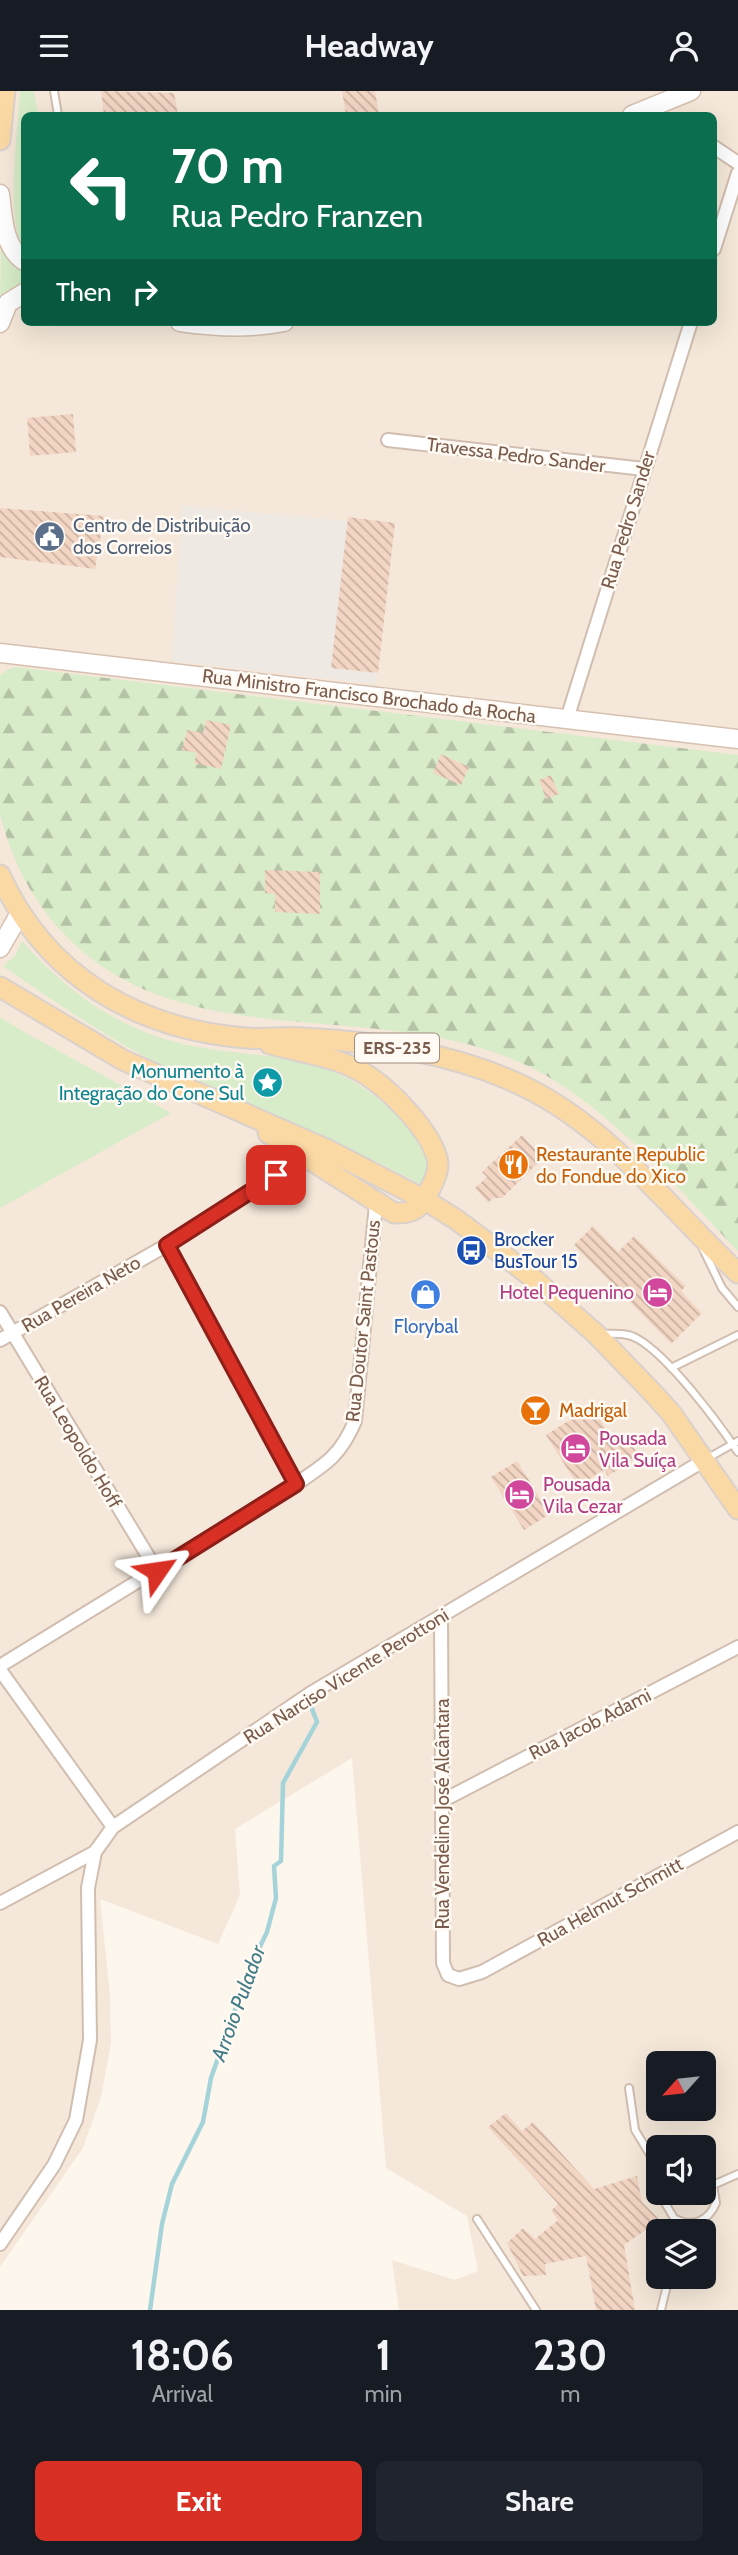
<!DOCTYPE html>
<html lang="en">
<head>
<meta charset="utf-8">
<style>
  :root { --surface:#171b24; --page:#20242c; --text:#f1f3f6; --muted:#9ea1a6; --accent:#d93025 }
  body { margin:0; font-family:Cabin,sans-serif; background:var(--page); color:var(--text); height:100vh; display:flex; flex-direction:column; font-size:26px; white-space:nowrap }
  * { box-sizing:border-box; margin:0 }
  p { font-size:23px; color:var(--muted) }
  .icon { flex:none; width:38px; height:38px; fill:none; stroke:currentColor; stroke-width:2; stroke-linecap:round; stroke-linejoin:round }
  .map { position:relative; height:2219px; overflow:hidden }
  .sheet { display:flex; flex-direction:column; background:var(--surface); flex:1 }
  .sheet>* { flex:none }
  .hud { position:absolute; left:21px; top:21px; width:696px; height:214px; border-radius:10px; box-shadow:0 7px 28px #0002; background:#0b6e4f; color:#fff; overflow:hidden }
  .needle { width:46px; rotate:243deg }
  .buttons { position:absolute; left:646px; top:1960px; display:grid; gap:14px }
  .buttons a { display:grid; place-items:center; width:70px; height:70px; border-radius:10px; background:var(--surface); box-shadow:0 7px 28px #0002; font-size:35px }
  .pin { position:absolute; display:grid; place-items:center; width:60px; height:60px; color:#fff; margin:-30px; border-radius:14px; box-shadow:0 4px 10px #0006 }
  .me { position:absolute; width:77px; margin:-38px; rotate:58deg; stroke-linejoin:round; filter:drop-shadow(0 0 5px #0008) }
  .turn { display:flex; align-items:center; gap:24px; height:147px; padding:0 35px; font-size:32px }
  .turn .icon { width:91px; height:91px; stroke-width:2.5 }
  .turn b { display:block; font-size:49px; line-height:60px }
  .then { display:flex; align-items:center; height:66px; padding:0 35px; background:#0003; gap:14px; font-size:26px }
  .eta { display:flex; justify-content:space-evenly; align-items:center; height:119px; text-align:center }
  .eta b { font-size:42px; font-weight:700; line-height:49px }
  .primary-button { display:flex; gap:14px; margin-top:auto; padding:14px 35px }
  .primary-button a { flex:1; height:80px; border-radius:10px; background:var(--accent); color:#fff; font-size:28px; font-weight:700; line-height:80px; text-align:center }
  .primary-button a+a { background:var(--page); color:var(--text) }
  header { display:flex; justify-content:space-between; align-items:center; height:91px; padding:0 35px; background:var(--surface); font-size:32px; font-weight:700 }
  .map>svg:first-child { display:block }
</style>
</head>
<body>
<header><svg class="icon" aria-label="menu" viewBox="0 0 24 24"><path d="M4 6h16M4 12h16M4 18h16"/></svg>Headway<svg class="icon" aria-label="person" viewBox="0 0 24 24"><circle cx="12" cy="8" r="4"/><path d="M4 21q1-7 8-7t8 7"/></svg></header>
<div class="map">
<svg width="738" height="2219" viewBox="0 0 738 2219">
  <defs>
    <pattern id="forest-firs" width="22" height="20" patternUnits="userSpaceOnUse" patternTransform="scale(1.75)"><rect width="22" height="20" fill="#d8ecc9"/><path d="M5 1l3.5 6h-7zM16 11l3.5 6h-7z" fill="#b4c2a5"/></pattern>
    <pattern id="building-back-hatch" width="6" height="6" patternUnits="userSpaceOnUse" patternTransform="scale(1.75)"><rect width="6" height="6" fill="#f3d5c3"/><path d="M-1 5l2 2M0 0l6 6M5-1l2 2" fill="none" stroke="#cab0a1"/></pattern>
  </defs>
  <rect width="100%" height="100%" fill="#fdf6ec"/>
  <path fill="#f5e8da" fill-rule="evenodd" d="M0 0H738V2219H399L392 2169 455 2189 478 2180 467 2125 386 2077 352 1667 235 1738 240 1804 218 1853 100 1808 110 1904 111 1952 101 2006 83 2057 0 2176ZM24 24H714V231H24ZM658 1972H704V2018H658ZM658 2056H704V2102H658ZM658 2140H704V2186H658Z"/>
  <path fill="#efe9e4" d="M182 415 393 434 376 593 172 570Z"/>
  <path fill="#d8ecc9" d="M20 0H34L38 24H24V156C5 135 18 32 20 0Z
    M1 157 7 167 24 182V194L0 211Z
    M22 850C61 894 104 928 161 947 246 974 318 949 391 1019 407 1034 422 1054 428 1076L423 1095C337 1047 244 1017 157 972 103 944 53 910 3 875L15 865Z
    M0 926 19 938 171 1022 0 1117Z"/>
  <path fill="url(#forest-firs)" d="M16 576 738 664V1160C675 1095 611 1016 528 975 384 905 191 967 71 850 35 815 12 772 0 723V585L6 579Z"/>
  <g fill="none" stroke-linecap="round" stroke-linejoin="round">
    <path stroke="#a5d3da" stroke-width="4.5" d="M150 2219 162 2133 172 2093 203 2031 211 1987 250 1876 267 1841 276 1807 274 1775 281 1770 283 1692 317 1631 309 1610"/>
  </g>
  <path fill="url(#building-back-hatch)" d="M101 0 174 2 178 24H104Z
    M342 0H375L379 24H346Z
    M73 323 76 361 30 365 27 327Z
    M0 417 104 425 95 478 0 466Z
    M348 426 395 432 378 582 331 577Z
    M206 629 231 634 221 678 194 672 197 662 182 659 187 639 203 642Z
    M441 663 469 676 461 694 433 682Z
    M551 684 559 703 546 708 539 689Z
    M265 779 320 781V823L275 821V803L265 802Z
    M522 1044 543 1067 502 1107H493L488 1112 475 1097 487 1086 482 1081Z
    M593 1135 618 1161 634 1145 686 1195 681 1200 702 1222 671 1253 574 1154Z
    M592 1315 612 1348 624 1341 639 1365 608 1385 604 1379 578 1395 546 1344Z
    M517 1370 550 1423 524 1439 491 1386Z
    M506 2022 522 2040 533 2031 594 2098 637 2085 642 2111 660 2129 624 2154 635 2219H596L586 2165 545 2173 546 2184 523 2185 507 2152 523 2137 535 2148 558 2129 551 2120 558 2113 488 2036Z"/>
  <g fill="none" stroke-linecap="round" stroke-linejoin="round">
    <defs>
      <path id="lane" d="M54 0 58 24
        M703 1158 722 1197 738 1216
        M601 1243C614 1243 627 1241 638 1248 669 1266 717 1330 738 1361
        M671 1277 738 1244
        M708 1367 738 1350
        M629 1997 635 2039 658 2077
        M713 2094 738 2083
        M666 2102 665 2112 674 2127C692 2137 708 2131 716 2112L713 2094 704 2086
        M477 2128 536 2219
        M661 2219 669 2186"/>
      <path id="street" d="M714 56 738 72
        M714 158 738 82
        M388 349 644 378
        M567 628 691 231
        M167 1154 296 1393
        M0 1221 157 1480
        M0 1249 167 1154 304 1066
        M441 1526 443 1872 448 1884 459 1888 482 1881 738 1741
        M0 1575 296 1393C326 1373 341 1364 355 1330L376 1113
        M0 1579 113 1736
        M442 1710 738 1556
        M0 1812 95 1761 113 1736 311 1602 703 1370
        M0 2153 54 2074 76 2029 90 1949 88 1797 95 1761"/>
      <path id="secondary" d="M632 24 691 0
        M0 103C3 126 3 155 24 170
        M180 231C215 236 250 238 284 231
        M0 232 8 212 24 202
        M0 562 738 648
        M0 857 19 824"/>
      <path id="primary" d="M0 49 5 0
        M0 784C46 885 136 938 246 947 265 949 285 945 304 947 375 951 445 961 510 989 605 1029 665 1114 738 1182
        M0 896 123 969 328 1059 425 1109 457 1129 528 1183 596 1243 651 1300 671 1322 738 1418
        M268 1042 394 1122C414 1123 422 1116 430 1098 435 1088 440 1078 437 1067 429 1037 385 993 358 979 332 965 299 961 270 953"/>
    </defs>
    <use href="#lane" stroke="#d1beb0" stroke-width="10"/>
    <use href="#street" stroke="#d1beb0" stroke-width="16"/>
    <use href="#secondary" stroke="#d6c0b0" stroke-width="21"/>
    <use href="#primary" stroke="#dad1cd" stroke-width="23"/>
    <use href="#lane" stroke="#fff" stroke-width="6"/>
    <use href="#street" stroke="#fff" stroke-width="12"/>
    <use href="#secondary" stroke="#fff" stroke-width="18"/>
    <use href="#primary" stroke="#fbd9a5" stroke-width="19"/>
  </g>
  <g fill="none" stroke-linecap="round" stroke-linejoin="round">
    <defs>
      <path id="route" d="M157 1480 296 1393 167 1154 276 1084"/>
    </defs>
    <use href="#route" stroke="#8d1f18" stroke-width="18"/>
    <use href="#route" stroke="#d93025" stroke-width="12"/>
  </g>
  <defs>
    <symbol id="civic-disc" viewBox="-11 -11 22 22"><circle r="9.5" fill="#5c6f8a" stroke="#fffaf3"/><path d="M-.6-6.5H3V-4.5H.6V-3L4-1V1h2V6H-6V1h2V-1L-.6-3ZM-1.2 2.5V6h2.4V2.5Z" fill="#fff"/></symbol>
    <symbol id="sight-disc" viewBox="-11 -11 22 22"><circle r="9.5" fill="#0f9aa8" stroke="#fffaf3"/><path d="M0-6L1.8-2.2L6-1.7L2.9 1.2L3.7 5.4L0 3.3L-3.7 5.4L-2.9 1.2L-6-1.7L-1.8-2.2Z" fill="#fff"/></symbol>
    <symbol id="restaurant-disc" viewBox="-11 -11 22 22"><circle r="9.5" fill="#e8710a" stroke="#fffaf3"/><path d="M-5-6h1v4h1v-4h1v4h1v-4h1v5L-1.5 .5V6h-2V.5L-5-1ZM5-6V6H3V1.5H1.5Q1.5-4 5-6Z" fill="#fff"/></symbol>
    <symbol id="bus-disc" viewBox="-11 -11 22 22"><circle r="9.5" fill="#1a4fb4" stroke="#fffaf3"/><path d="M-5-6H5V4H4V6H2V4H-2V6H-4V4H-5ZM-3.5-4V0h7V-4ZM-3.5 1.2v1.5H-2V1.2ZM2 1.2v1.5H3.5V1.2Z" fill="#fff"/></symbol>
    <symbol id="hotel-disc" viewBox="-11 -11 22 22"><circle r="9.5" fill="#d1479c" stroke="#fffaf3"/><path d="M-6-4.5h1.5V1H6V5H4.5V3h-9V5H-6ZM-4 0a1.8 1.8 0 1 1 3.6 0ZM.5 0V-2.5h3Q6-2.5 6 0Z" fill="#fff"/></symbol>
    <symbol id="shop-disc" viewBox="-11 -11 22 22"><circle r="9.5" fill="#3f7fe0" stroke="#fffaf3"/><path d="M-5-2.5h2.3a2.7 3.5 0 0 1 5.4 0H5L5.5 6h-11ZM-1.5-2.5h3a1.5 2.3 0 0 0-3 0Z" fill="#fff"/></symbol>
    <symbol id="bar-disc" viewBox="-11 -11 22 22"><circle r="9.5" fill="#e8710a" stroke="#fffaf3"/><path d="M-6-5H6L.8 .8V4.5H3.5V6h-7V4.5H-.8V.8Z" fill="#fff"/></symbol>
  </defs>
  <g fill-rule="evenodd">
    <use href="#civic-disc" x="32" y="428" width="35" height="35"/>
    <use href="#sight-disc" x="250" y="974" width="35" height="35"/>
    <use href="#restaurant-disc" x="496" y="1056" width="35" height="35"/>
    <use href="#bus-disc" x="454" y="1142" width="35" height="35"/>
    <use href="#hotel-disc" x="640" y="1184" width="35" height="35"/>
    <use href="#shop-disc" x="408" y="1186" width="35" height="35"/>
    <use href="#bar-disc" x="518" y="1302" width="35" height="35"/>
    <use href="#hotel-disc" x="558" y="1340" width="35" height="35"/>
    <use href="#hotel-disc" x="502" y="1386" width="35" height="35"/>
  </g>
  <g text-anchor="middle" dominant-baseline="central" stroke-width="5" stroke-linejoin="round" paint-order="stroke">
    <rect fill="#fffaf3" stroke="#a28b7f" stroke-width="2" x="355" y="942.5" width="84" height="29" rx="5"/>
    <g font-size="18" font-weight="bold" fill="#7a5c4d">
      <text x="397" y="957">ERS-235</text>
    </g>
    <g font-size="19" fill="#7a5c4d" stroke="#fffaf3">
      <text transform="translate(516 364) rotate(7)">Travessa Pedro Sander</text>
      <text transform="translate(628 429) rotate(-73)">Rua Pedro Sander</text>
      <text transform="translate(369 605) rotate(7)">Rua Ministro Francisco Brochado da Rocha</text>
      <text transform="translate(81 1203) rotate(-30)">Rua Pereira Neto</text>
      <text transform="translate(363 1230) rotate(-84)">Rua Doutor Saint Pastous</text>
      <text transform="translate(78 1351) rotate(59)">Rua Leopoldo Hoff</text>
      <text transform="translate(346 1585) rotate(-32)">Rua Narciso Vicente Perottoni</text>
      <text transform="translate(590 1633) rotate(-27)">Rua Jacob Adami</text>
      <text transform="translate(442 1723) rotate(-90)">Rua Vendelino José Alcântara</text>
      <text transform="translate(610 1811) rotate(-29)">Rua Helmut Schmitt</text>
    </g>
    <g font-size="19" fill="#4e5e75" stroke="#fffaf3" text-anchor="start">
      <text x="73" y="434">Centro de Distribuição<tspan x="73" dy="22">dos Correios</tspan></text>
    </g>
    <g font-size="19" fill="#0d838f" stroke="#fffaf3" text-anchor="end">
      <text x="244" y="980">Monumento à<tspan x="244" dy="22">Integração do Cone Sul</tspan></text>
    </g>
    <g font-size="19" fill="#c56008" stroke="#fffaf3" text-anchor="start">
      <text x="536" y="1063">Restaurante Republic<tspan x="536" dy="22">do Fondue do Xico</tspan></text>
      <text x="559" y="1319">Madrigal</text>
    </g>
    <g font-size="19" fill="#164399" stroke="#fffaf3" text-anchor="start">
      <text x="494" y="1148">Brocker<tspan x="494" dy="22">BusTour 15</tspan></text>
    </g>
    <g font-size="19" fill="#b23c85" stroke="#fffaf3" text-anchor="start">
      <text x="634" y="1201" text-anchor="end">Hotel Pequenino</text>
      <text x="599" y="1347">Pousada<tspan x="599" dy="22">Vila Suíça</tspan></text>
      <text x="543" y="1393">Pousada<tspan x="543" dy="22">Vila Cezar</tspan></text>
    </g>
    <g font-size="19" fill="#366cbe" stroke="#fffaf3">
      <text x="426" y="1235">Florybal</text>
    </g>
    <g font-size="21" font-style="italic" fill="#437c86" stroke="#fffaf3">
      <text transform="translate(238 1912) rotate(-70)">Arroio Pulador</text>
    </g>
  </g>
</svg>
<div class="buttons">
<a><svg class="needle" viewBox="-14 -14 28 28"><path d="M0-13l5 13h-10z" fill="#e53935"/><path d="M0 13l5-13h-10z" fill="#9ea1a6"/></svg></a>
<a><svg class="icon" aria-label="sound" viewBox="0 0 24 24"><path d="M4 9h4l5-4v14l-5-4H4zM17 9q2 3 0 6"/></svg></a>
<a><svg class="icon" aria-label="layers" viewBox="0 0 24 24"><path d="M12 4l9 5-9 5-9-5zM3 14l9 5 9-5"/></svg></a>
</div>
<div class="pin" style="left:276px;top:1084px;background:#d93025"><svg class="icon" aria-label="arrive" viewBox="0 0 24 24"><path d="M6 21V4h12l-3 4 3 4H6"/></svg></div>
<svg class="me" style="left:157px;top:1480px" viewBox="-20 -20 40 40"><path d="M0-17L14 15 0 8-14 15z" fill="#d93025" stroke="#fff" stroke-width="4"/></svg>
<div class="hud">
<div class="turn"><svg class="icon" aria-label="left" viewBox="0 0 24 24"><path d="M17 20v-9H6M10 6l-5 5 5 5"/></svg><div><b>70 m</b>Rua Pedro Franzen</div></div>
<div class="then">Then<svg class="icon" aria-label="right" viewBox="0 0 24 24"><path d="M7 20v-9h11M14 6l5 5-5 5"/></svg></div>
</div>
</div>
<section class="sheet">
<div class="eta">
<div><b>18:06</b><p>Arrival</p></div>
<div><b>1</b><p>min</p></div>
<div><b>230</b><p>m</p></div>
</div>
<div class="primary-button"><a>Exit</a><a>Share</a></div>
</section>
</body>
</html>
